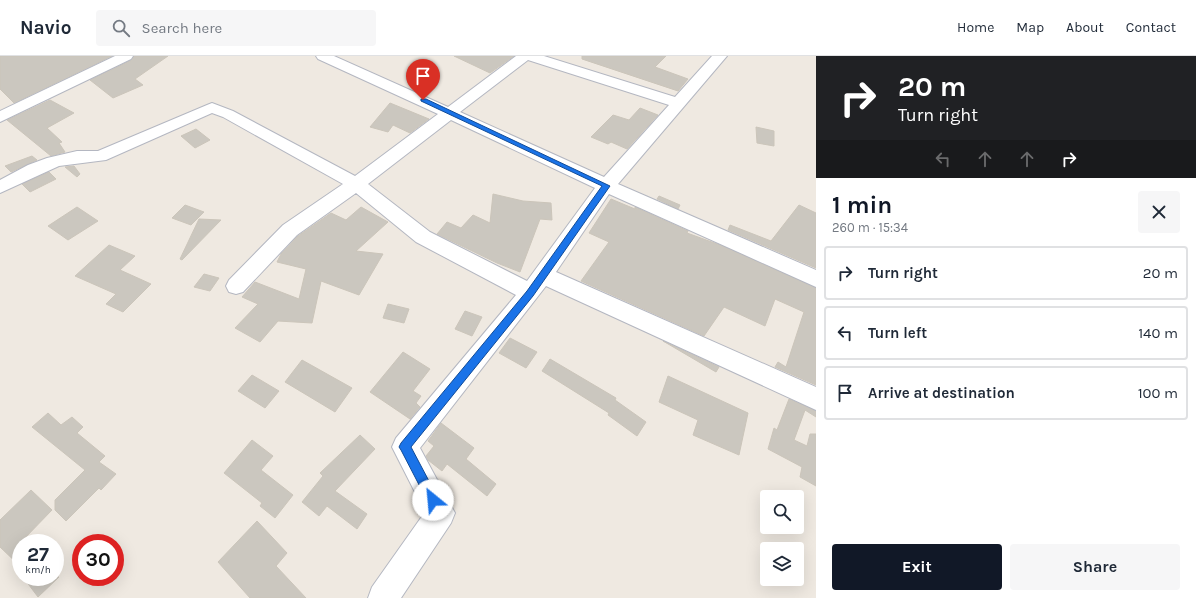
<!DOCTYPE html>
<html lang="en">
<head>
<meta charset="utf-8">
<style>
  :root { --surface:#fff; --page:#f6f6f7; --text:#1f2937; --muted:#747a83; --line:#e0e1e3; --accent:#111827 }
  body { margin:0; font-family:Karla,sans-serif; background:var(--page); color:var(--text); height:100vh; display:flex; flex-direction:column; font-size:15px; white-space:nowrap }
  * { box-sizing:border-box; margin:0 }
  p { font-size:13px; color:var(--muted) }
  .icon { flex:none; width:22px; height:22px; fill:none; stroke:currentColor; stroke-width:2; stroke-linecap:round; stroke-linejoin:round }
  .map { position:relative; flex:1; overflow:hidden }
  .details { display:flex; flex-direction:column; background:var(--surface); width:380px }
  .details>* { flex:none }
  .top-card { background:#202124; color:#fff; overflow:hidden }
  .fabs { position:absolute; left:760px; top:434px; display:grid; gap:8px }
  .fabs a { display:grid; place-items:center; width:44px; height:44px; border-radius:4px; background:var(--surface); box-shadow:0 4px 16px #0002; font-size:20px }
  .speed { position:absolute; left:12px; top:478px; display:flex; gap:8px; font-size:20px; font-weight:700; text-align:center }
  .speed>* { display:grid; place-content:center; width:52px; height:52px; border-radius:50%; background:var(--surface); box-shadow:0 4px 16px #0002; line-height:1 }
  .speed small { font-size:10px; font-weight:400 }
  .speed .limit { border:6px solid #d22; background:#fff; color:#111 }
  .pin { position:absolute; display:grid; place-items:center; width:34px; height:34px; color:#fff; margin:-41px -17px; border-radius:50% 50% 50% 0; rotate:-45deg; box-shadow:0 0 4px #0007 }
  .pin .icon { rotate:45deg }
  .me { position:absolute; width:44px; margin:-22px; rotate:332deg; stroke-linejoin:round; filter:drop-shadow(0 0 3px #0008) }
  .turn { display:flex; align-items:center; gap:14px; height:84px; padding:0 16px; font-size:18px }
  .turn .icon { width:52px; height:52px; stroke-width:2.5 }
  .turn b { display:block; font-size:28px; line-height:34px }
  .lanes { display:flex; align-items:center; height:38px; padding:0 16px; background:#0003; justify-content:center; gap:20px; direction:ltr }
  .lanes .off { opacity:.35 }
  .round { display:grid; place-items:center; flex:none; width:42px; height:42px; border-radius:4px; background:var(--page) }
  .overview { display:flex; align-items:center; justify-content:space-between; height:68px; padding:0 16px }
  h1 { font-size:24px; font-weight:700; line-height:30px; color:var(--accent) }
  .action { display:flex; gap:8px; margin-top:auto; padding:8px 16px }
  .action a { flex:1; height:46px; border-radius:4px; background:var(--accent); color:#fff; font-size:16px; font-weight:700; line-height:46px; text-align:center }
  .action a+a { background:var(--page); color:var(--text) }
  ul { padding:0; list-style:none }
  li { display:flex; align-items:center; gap:12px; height:54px; margin:0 8px 6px; padding:0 8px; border:2px solid var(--line); border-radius:4px }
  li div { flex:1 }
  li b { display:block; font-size:15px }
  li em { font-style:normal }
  header { display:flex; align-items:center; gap:24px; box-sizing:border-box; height:56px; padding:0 20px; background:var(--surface); border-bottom:1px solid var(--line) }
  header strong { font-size:19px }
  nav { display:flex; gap:22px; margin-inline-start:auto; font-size:14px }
  .search { width:280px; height:36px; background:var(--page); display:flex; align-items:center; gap:10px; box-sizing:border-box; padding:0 14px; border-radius:4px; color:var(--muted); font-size:15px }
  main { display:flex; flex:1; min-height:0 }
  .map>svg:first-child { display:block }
</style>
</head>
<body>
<header>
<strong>Navio</strong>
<div class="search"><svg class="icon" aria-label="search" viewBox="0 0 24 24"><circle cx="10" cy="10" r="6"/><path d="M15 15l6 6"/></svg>Search here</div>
<nav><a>Home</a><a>Map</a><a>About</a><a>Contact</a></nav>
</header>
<main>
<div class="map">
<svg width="816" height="542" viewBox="0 0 816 542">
  <rect width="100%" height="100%" fill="#efe9e1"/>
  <path fill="#cbc7bf" stroke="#cbc5ba" d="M0 0H112L14 47 0 33Z
    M134 0H168L135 23 143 29 113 42 90 24 132 4Z
    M454 0H514L490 17Z
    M582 0H666L655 11 688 23 678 35 582 3Z
    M50 44 74 57 47 72 62 86 59 87 65 96 51 100 7 64Z
    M390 47 429 63 410 77 393 69 388 76 370 71Z
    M640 52 658 59 627 93 611 86 608 88 591 81 613 59 629 64Z
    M756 71 774 75V90L757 87Z
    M196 73 210 84 195 92 181 80Z
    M32 100 37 104 11 116 5 110Z
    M74 110 80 118 77 121 65 111Z
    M49 116 56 123 30 136 22 128Z
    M493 138 523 145 551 147 552 164 540 163 520 216 497 207 437 178 447 166 461 172 473 159 490 167Z
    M659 140 680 149 678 153 657 143Z
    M611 143 635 153V151L688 175 687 177 720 189 816 232V329L775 311 778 306 786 311 804 256 775 243 765 270 724 251 704 280 581 225 609 186 589 177Z
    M185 149 204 156 191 169 172 162Z
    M799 149 816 157V212L728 174 730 169 771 185Z
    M77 151 98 165 68 184 48 170Z
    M361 151 388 166 356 195 383 198 359 239 321 225 312 267 278 265 260 286 235 272 258 248 242 241 255 226 299 243 306 213 277 206 281 198 298 180 331 157 346 164Z
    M199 163 221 164 182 204 180 203Z
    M109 189 135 200 120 214 151 228 123 256 106 248 116 238 75 220Z
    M204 218 219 222 210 235 194 231Z
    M388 248 409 253 404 267 383 262Z
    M465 255 482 261 472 280 455 273Z
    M510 282 537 296 526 312 499 297Z
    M663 285 719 311 716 316Z
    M403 296 430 313 413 335 421 340 416 347 420 351 410 363 370 336Z
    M550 303 616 342 615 344 646 366 637 380 608 359 609 357 542 315Z
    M302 304 352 332 335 356 285 326Z
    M252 319 279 335 265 352 238 335Z
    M668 320 748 357 739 399 693 379 698 364 659 346Z
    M789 343 816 355V361L805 354 794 384 807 390 810 378H816V430L800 421 802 411 768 393 774 372 777 374Z
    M48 357 61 369 72 361 83 371 77 377 105 400 99 406 116 418 101 434 99 432 66 465 55 454V444L85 414 32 371Z
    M441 367 474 392 466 403 496 428 487 440 447 408 442 415 428 404 426 400 434 390 428 385Z
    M360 379 375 393 335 435 367 458 357 473 327 450 319 460 302 446 323 420 320 417Z
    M252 384 273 400 261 414 293 439 275 462 260 450 262 447 224 417Z
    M31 434 52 454 21 486V511L0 491V464Z
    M257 465 287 497 276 510 306 542H250L218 506Z
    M23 521H59L38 541Z"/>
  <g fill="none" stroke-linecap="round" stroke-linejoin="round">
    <defs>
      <path id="minor" d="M115 0H133L131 3 0 66V55Z
        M316 0H334L448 51 516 0H544L675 41 712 0H727L618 128 816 214V231L609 138 556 216 816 331V354L546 230 420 392 455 457 451 467 401 542H368L372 531 425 456 392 391 396 382 516 239 416 186 356 137 297 179 243 236 236 238 229 236 226 230 229 224 283 169 343 128 223 61 212 57 106 104 59 110 0 137V124L28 109 47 102 77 95H98L207 49 212 47 233 55 355 120 438 58 318 3ZM528 4 669 49 604 121 460 56ZM451 64 595 132 527 225 430 176 368 128Z"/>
    </defs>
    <use href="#minor" stroke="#b4b7c1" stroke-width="2"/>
    <use href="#minor" fill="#fff" fill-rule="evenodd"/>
  </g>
  <path fill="#1a73e8" stroke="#114b97" d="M421 43H426L610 130 533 240 411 391 439 444 437 448 433 449 429 448 401 394 399 391 401 387 527 235 602 130 421 45Z"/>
</svg>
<div class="fabs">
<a><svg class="icon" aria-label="search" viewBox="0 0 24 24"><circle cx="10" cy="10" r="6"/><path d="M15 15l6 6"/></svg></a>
<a><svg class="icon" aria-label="layers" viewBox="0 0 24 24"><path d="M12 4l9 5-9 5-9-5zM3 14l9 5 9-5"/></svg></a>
</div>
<div class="speed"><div>27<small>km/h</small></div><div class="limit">30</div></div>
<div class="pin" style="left:423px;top:44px;background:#d93025"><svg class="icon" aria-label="arrive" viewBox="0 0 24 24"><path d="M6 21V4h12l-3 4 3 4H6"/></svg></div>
<svg class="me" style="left:433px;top:444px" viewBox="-20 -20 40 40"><circle r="19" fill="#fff"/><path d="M0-13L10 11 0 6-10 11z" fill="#1a73e8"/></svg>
</div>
<section class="details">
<div class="top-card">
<div class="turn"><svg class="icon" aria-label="right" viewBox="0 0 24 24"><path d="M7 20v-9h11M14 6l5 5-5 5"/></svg><div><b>20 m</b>Turn right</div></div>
<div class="lanes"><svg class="icon off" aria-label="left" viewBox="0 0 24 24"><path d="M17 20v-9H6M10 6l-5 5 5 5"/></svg><svg class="icon off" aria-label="ahead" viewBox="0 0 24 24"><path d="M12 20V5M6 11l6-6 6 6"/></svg><svg class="icon off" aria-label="ahead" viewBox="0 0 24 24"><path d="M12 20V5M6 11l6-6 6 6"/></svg><svg class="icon" aria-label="right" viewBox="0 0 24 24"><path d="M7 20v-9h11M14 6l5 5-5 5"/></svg></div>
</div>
<div class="overview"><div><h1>1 min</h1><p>260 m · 15:34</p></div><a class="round"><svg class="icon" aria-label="close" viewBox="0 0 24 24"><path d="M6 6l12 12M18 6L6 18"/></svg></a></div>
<ul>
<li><svg class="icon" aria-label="right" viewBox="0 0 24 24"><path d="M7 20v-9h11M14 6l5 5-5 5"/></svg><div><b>Turn right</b></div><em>20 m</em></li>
<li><svg class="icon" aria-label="left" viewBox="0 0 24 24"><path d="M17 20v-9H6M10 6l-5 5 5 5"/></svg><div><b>Turn left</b></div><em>140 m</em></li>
<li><svg class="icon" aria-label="arrive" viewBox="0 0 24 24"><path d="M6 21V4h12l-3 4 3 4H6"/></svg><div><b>Arrive at destination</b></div><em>100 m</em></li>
</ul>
<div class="action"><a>Exit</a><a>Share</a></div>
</section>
</main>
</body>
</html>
